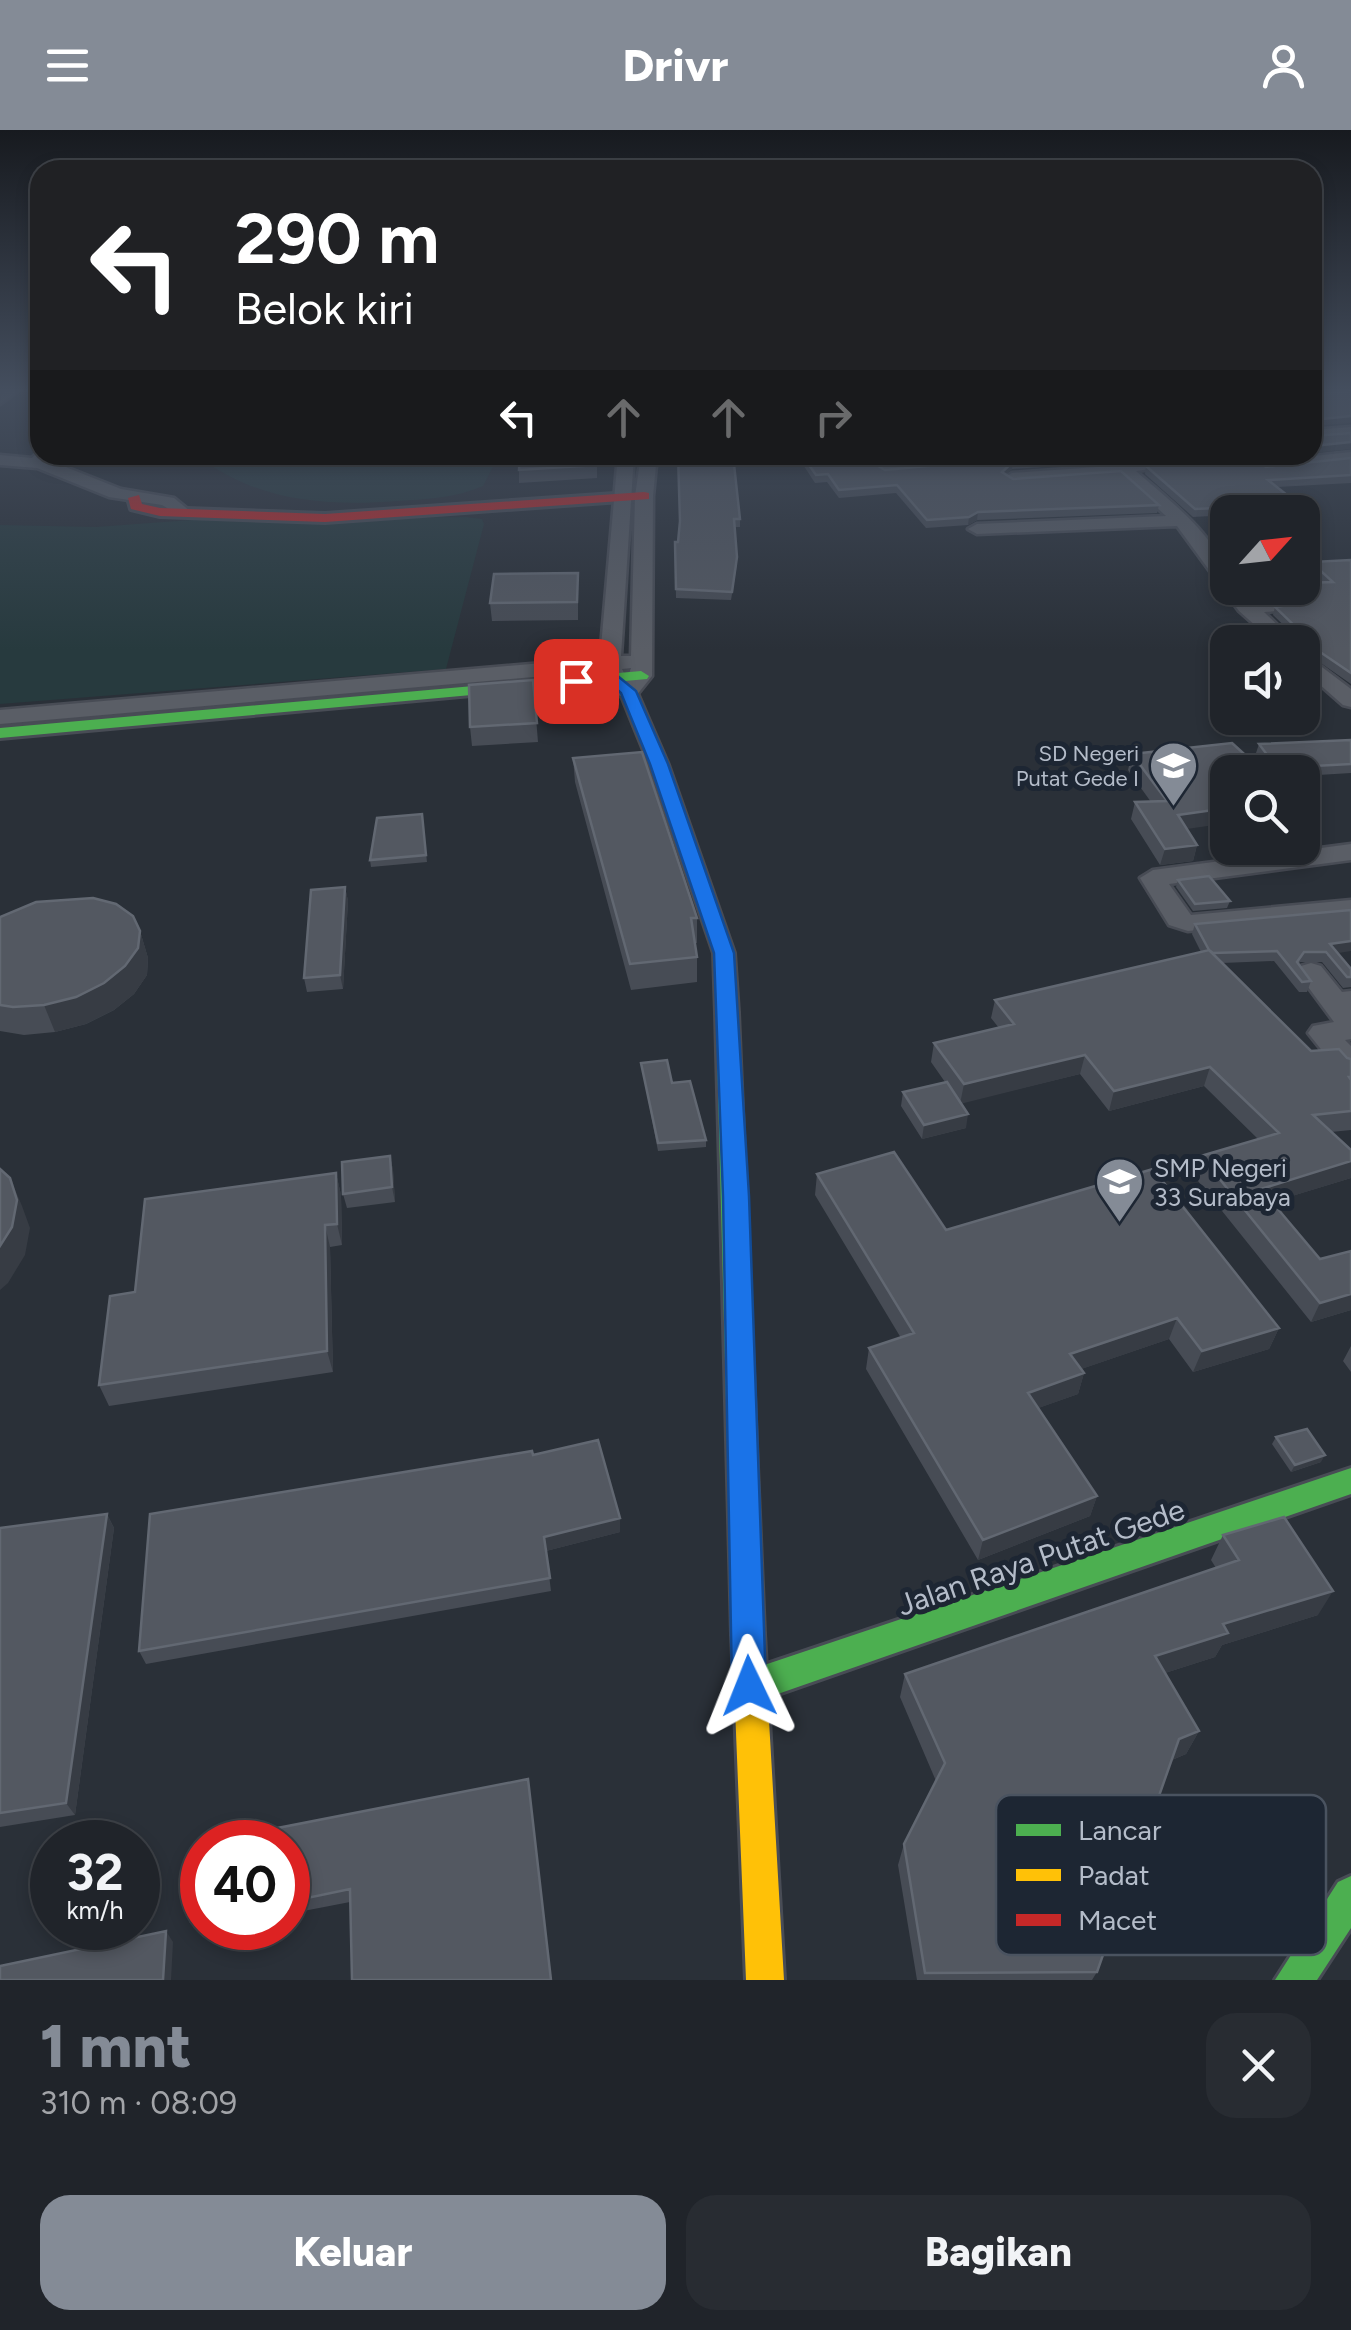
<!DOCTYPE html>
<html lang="id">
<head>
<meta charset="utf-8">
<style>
  :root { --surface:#20242a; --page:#282c32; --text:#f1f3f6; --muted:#a2a4a8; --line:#3d4147; --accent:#848b96 }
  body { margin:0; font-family:Figtree,sans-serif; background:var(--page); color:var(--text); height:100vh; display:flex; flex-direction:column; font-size:38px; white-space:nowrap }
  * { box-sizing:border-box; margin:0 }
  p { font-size:32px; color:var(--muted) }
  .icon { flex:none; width:55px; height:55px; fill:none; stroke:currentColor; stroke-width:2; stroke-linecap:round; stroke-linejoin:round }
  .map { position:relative; height:1850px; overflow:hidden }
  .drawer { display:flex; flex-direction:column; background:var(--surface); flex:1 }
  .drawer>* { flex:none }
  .top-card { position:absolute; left:30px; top:30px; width:1292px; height:305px; border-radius:30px; box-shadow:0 5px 15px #0003,0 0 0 2px var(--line); background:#202124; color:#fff; overflow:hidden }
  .needle { width:65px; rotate:63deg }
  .controls { position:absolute; left:1210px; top:365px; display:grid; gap:20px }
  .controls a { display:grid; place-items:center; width:110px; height:110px; border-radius:20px; background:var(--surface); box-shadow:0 5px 15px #0003,0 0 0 2px var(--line); font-size:50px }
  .speed { position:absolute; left:30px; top:1690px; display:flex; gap:20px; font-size:50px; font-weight:700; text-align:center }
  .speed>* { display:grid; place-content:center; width:130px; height:130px; border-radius:50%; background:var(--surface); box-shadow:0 5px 15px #0003,0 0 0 2px var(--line); line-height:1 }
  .speed small { font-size:25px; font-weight:400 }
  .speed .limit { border:15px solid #d22; background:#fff; color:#111 }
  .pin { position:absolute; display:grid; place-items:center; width:85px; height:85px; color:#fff; margin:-42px; border-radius:20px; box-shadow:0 5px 15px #0006 }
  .me { position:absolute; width:110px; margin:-55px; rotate:358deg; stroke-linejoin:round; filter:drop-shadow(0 0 8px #0008) }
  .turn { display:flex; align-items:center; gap:35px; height:210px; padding:0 40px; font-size:45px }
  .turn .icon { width:130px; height:130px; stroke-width:2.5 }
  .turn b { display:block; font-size:70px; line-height:85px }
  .lanes { display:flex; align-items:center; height:95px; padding:0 40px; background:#0003; justify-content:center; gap:50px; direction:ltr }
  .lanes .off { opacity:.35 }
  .round { display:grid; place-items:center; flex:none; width:105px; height:105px; border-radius:30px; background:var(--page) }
  .overview { display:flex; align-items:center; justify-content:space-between; height:170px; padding:0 40px }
  h1 { font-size:60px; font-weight:800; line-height:75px; color:var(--accent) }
  .button { display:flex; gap:20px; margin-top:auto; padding:20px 40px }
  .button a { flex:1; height:115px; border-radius:30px; background:var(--accent); color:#fff; font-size:40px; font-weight:800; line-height:115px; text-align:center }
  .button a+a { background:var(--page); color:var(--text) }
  header { display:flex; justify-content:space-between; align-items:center; height:130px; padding:0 40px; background:var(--accent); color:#fff; font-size:45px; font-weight:800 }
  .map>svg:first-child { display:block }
</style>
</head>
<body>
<header><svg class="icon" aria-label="menu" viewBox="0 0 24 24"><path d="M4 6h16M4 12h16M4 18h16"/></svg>Drivr<svg class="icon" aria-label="person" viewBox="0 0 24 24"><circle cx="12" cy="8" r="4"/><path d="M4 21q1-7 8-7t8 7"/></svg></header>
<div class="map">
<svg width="1351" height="1850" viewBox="0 0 1351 1850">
  <rect width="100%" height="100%" fill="#2a3038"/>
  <path fill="#273a3e" d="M208 325H499L483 356C455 368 429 369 399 371 330 376 265 373 206 332Z
    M465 387 482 389 484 394 446 539 0 574V395L96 397 191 390Z"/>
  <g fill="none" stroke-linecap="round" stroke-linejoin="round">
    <defs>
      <path id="street" d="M2 261H18L0 274Z
        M1312 261H1351V265L1312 269Z
        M1351 297V307L1312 310V300Z
        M40 320V325H48V330L121 359 174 368 190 381 181 386 162 375 109 367 37 338 0 335V325L32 328Z
        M1351 322V332L1264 341 1237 325H1257L1267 331Z
        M618 325H634L621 526H631L635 366 641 325H657L653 366 652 546 636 566H620L606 553 601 541 0 594V580L600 528ZM631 538 627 549 622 539Z
        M989 325H1053L1045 330 884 344 876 339 884 334Z
        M1100 325H1118L1125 332 1179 325H1225L1217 330 1136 341C1167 369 1228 413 1228 458H1241L1252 471 1292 472V480L1264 482 1295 512H1274L1239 481 1177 396 977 404 968 399 977 394 1166 386 1121 345 1012 353 1004 348 1012 343 1111 336Z
        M1302 522 1351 559V577L1343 575 1302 539Z
        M1351 714V730L1169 754 1191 785 1351 770V786L1188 801 1169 795 1140 748 1153 740Z
        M1311 833 1321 836 1342 862 1351 861V909L1345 910 1351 916V946L1340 943 1308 903 1313 896 1334 892 1297 842 1301 836Z"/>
      <path id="fast" d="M641 541 649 546 647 549 0 608V598Z
        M727 876 738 883 764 1504 760 1515 748 1520 736 1515 732 1504 716 883Z
        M1351 1338V1364L749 1574 737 1569 732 1557 737 1545 749 1540Z
        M1351 1746V1798L1317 1850H1275L1338 1752Z"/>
      <path id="slow" d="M628 556 636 561 668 635 734 823 738 883 735 888H719L716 883 714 823 650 635 620 561Z
        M748 1488 760 1493 764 1504 784 1850H746L732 1504 736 1493Z"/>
      <path id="jam" d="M644 362 649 363V369L325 392 160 386 131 379 128 368 139 365 142 374 160 378 325 384Z"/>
    </defs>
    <use href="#street" stroke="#484c55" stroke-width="5"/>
    <use href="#fast" stroke="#484c55" stroke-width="6"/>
    <use href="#slow" stroke="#484c55" stroke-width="6"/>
    <use href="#jam" stroke="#484c55" stroke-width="6"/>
    <use href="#street" fill="#5a5e66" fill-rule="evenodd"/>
    <use href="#fast" fill="#4caf50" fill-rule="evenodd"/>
    <use href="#slow" fill="#ffc107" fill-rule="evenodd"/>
    <use href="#jam" fill="#c62828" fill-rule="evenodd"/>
  </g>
  <path fill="#474c55" d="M597 325V348L519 353V340Z
    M678 325H945L884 330 878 336 885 340 1104 325 1103 333 1012 339 1006 344 1013 349 1159 375 1157 383 977 390 968 395 926 398 896 363 839 368 827 352 815 353 800 330 734 332 740 389V397H734L737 435 731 470 676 468 675 412H678L680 393Z
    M1219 326 1266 337 1351 328V353L1277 357 1287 365 1285 373 1239 376 1238 382H1228V385L1193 387 1145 344 1146 336Z
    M1351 430V554L1302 520V512H1297L1298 509 1273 485 1275 477 1295 474V469L1254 467 1250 463 1252 458H1302L1321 453 1308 441 1311 432Z
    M578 443V490L492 491 490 473Z
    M533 550 538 612 472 616 470 597Z
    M1351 610V643L1302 646V642H1270L1256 623 1259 614Z
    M1132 624 1197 715 1193 731 1160 735 1131 689 1135 672H1151L1128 640Z
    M573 628 697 788V813H695L697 827V852L631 860 575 652Z
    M422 684 427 732 371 737 370 730Z
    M1178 750 1230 771 1227 778 1193 781 1176 757Z
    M345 757 348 771 343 859 307 862 304 848Z
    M0 787 140 801 148 828 147 845 134 864 114 880 86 894 55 902 24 905 0 901Z
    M1195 794 1337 823 1351 839V857L1343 858 1322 832H1300L1299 834 1311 851 1307 862H1299L1274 831 1222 833 1311 921 1351 929V1000L1331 1002 1351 1048 1272 1072 1320 1129 1351 1121V1180L1311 1192 1194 1046 1201 1026 1258 1009 1204 956 1109 981 1080 944 961 973 966 998 922 1009 901 976 903 962 945 952 931 932 934 913 999 898 991 888 995 870 1201 822 1192 804Z
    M641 933 672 953 706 1010V1017L658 1021Z
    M390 1026 393 1040 395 1072 347 1078 343 1064Z
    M336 1043 341 1065 342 1115 330 1117 333 1242 109 1276 99 1255 135 1162Z
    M817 1044 946 1100 1279 1198 1269 1219 1193 1242 1169 1209 1081 1239 1084 1243 1078 1264 1038 1278 1097 1366 1090 1386 978 1430 866 1239 869 1218 901 1208 815 1065Z
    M1351 1216V1242L1343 1231Z
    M1276 1307 1321 1332 1291 1342 1272 1314Z
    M533 1325 620 1402 546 1421 551 1461 146 1534 139 1521Z
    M107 1384 114 1398 75 1685 0 1697V1398Z
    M1223 1405 1318 1485 1222 1515 1215 1527 1165 1543 1199 1601 1186 1624 1172 1630 1097 1842 1092 1850H917L898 1735 904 1714 936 1651 900 1567 905 1544 1216 1438 1211 1430Z
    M528 1649 350 1772 288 1784V1712Z
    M202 1713V1798H220L199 1802 191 1791Z"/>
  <path fill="#373c44" d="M1351 286V293L1312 296 1314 289Z
    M1351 312V319L1312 323V316Z
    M882 325H945L884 330 872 340 873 333Z
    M1127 325H1150L1126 328Z
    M1013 332 1012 339 1000 349 1002 342Z
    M978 382 977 390 968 395 969 387Z
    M1228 678V693L1173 701 1178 685Z
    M1197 715 1193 731 1160 735 1165 719Z
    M345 757 348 771 343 859 340 845Z
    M140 801 148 828 147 845 134 864 114 880 86 894 55 902 44 875Z
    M1351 811V821L1326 825 1330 814Z
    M1085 925 1080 944 960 974 964 954Z
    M1210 937 1204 956 1109 981 1114 961Z
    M968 984 966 998 922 1009 924 995Z
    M390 1026 393 1040 395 1072 392 1057Z
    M1351 1031V1048L1253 1078 1261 1059Z
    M336 1043 341 1065 342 1115 337 1094Z
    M10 1048 22 1076 30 1098 25 1125 8 1153 0 1160V1116Z
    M325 1095 330 1117 333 1242 327 1221Z
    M1351 1164V1180L1311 1192 1320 1173Z
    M1177 1188 1169 1209 1064 1245 1070 1224Z
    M1279 1198 1269 1219 1193 1242 1202 1221Z
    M1084 1243 1078 1264 1022 1284 1028 1263Z
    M1325 1325 1321 1332 1291 1342 1295 1335Z
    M1097 1366 1090 1386 978 1430 983 1410Z
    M107 1384 114 1398 75 1685 66 1673Z
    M620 1388V1402L546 1421 544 1407Z
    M1333 1461 1318 1485 1222 1515 1215 1527 1143 1550 1155 1526 1223 1494Z
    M1199 1601 1186 1624 1167 1632 1179 1609Z
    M166 1801 173 1812 171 1850H163Z"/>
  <path fill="#535861" stroke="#626872" stroke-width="2.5" d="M1312 261 1314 266 1351 261V286L1312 290Z
    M1312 300 1314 306 1351 303V312L1312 316Z
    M520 325H597V335L519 340Z
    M678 325H733L740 389H734L737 427 732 462 676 459 675 412H678L680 391Z
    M802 325H882L873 333 885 340 1048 325H1104L1013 332 1002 342 1013 349 1121 341 1159 375 978 382 969 387 927 390 897 355 839 360 828 344 816 345Z
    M1221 325H1247L1266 337 1351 328V345L1268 350 1287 365 1233 369 1239 377 1195 379 1146 336Z
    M1351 430V543L1298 507 1300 501 1275 477 1297 474V461L1255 458H1302V453L1333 452 1311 432Z
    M578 443 577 472 490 473 494 444Z
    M533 550 537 593 470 597 469 555Z
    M1351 610V634L1277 638 1259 614Z
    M1232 613 1264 642H1228V678L1178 685 1197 715 1165 719 1135 672 1167 671 1132 624Z
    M642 622 697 788H691L697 827 630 834 573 628Z
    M422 684 426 725 370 730 377 688Z
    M1209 746 1230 771 1195 774 1178 750Z
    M345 757 340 845 304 848 311 760Z
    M93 768 116 774 133 786 140 801 138 818 125 836 104 853 76 867 44 875 13 877 0 875V787L36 772Z
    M1351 780V811L1330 814 1351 839V847H1347L1326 822H1304L1297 832 1311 851 1302 852 1277 821 1213 823 1209 820 1195 794Z
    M1209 820 1311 921 1339 919 1347 928 1351 929V947H1349L1351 950V981L1313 985 1351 1020V1031L1261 1059 1320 1129 1351 1121V1164L1320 1173 1201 1026 1279 1003 1210 937 1114 961 1085 925 964 954 934 913 1014 894 995 870Z
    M667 930 672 953 690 951 706 1010 658 1013 641 933Z
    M947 952 968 984 924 995 903 962Z
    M894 1022 946 1100 1153 1039 1279 1198 1202 1221 1177 1188 1070 1224 1084 1243 1028 1263 1097 1366 983 1410 869 1218 914 1203 817 1044Z
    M390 1026 392 1057 343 1064 342 1032Z
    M0 1039 10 1048 17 1070 12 1097 0 1116Z
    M336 1043 337 1094 325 1095 327 1221 99 1255 110 1166 135 1162 145 1069Z
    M1307 1299 1325 1325 1295 1335 1276 1307Z
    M598 1310 620 1388 544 1407 550 1448 139 1521 150 1384 532 1321 533 1325Z
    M107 1384 66 1673 0 1683V1398Z
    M1284 1387 1333 1461 1223 1494 1228 1503 1155 1526 1199 1601 1179 1609 1097 1842 925 1843 904 1714 945 1633 905 1544 1239 1430 1223 1405Z
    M528 1649 551 1850H352L350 1759 288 1772V1712H206Z
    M202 1713V1788L191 1791 195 1715Z
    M166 1801 163 1850H0V1836Z"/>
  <linearGradient id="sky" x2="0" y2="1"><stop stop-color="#171a1f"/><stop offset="0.5" stop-color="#444e5e"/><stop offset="1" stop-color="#444e5e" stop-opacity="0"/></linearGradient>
  <rect width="1351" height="520" fill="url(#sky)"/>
  <path fill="#1a73e8" stroke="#114b97" stroke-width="2.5" d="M614 543 636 561 668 634 734 823 749 1066 766 1556 761 1568 749 1573 737 1568 732 1556 723 1066 714 823 650 634 621 563 610 553 576 556 568 551 576 546Z"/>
  <defs>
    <symbol id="school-pin" viewBox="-11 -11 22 30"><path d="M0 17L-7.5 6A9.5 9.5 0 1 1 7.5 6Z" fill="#848b96" stroke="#1d2633"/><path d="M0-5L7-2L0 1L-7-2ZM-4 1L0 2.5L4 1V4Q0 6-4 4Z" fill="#fff"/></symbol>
  </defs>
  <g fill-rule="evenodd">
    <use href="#school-pin" x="1146" y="608" width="55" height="75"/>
    <use href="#school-pin" x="1092" y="1024" width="55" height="75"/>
  </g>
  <g text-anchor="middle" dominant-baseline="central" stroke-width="10" stroke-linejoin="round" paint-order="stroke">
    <g font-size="22" fill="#b4bcc9" stroke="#1d2633" text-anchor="end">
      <text x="1139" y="623">SD Negeri<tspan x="1139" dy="25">Putat Gede I</tspan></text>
    </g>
    <g font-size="25" fill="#b4bcc9" stroke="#1d2633" text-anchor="start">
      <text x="1154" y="1038">SMP Negeri<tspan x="1154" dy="29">33 Surabaya</tspan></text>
    </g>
    <g font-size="30" fill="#b4bcc9" stroke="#1d2633">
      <text transform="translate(1041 1427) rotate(-19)">Jalan Raya Putat Gede</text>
    </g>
  </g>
  <rect x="996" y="1665" width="330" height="160" rx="15" fill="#1d2633" stroke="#4a5360" stroke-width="2.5"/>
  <rect x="1016" y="1694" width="45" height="12" fill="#4caf50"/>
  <rect x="1016" y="1739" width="45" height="12" fill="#ffc107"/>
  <rect x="1016" y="1784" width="45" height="12" fill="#c62828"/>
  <g font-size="28" fill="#b4bcc9">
    <text x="1078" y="1710">Lancar</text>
    <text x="1078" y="1755">Padat</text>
    <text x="1078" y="1800">Macet</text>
  </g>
</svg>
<div class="controls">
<a><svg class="needle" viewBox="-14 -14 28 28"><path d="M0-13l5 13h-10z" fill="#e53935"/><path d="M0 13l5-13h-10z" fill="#a2a4a8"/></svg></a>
<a><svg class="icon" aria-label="sound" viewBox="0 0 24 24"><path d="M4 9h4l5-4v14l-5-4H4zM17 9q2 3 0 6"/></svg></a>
<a><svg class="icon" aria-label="search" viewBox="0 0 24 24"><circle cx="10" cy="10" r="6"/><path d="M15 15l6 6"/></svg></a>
</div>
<div class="speed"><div>32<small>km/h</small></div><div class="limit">40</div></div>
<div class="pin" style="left:576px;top:551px;background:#d93025"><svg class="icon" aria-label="arrive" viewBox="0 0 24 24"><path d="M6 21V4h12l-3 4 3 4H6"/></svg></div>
<svg class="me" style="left:749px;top:1556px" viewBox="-20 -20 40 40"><path d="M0-17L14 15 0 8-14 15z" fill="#1a73e8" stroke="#fff" stroke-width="4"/></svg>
<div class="top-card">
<div class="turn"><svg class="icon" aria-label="left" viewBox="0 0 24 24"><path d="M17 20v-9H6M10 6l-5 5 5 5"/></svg><div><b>290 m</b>Belok kiri</div></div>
<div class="lanes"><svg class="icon" aria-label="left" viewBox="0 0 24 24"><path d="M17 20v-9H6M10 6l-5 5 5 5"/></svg><svg class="icon off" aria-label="ahead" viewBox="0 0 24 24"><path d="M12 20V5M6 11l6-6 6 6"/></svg><svg class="icon off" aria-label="ahead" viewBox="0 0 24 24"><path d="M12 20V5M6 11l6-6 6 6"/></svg><svg class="icon off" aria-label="right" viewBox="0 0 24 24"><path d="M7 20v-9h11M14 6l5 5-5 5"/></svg></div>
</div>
</div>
<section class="drawer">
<div class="overview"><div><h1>1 mnt</h1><p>310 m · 08:09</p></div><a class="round"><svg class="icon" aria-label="close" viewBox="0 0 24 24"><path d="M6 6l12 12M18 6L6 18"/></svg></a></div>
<div class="button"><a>Keluar</a><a>Bagikan</a></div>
</section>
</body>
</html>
